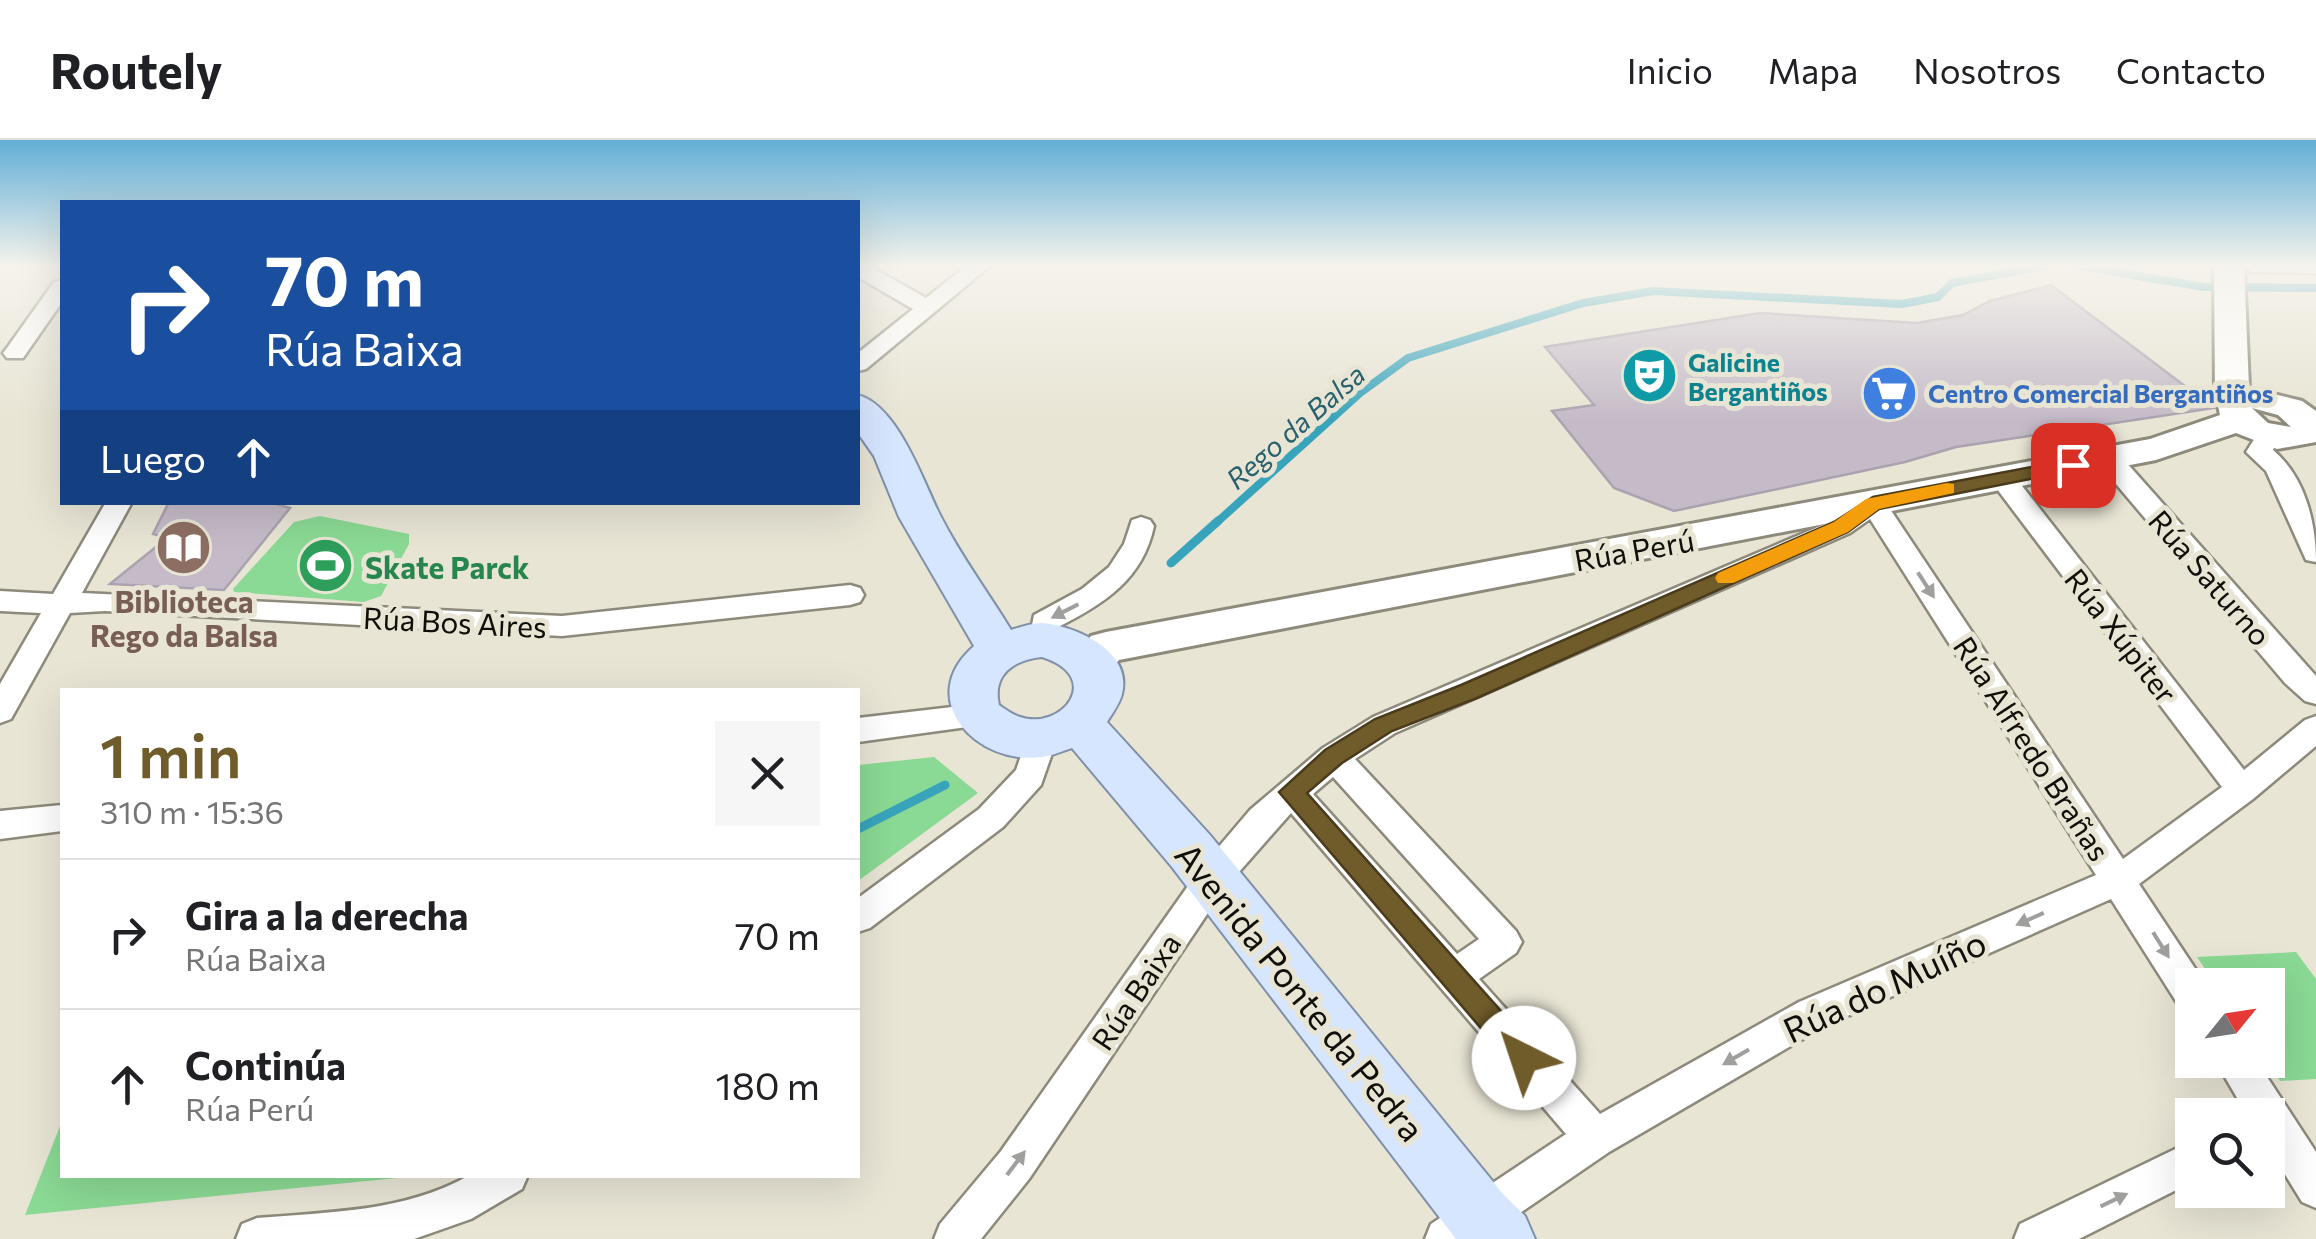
<!DOCTYPE html>
<html lang="es">
<head>
<meta charset="utf-8">
<style>
  :root { --surface:#fff; --page:#f6f6f6; --text:#202124; --muted:#757577; --line:#e0e0e0; --accent:#705b2a }
  body { margin:0; font-family:Commissioner,sans-serif; background:var(--page); color:var(--text); height:100vh; display:flex; flex-direction:column; font-size:38px; white-space:nowrap }
  * { box-sizing:border-box; margin:0 }
  p { font-size:32px; color:var(--muted) }
  .icon { flex:none; width:55px; height:55px; fill:none; stroke:currentColor; stroke-width:2; stroke-linecap:round; stroke-linejoin:round }
  .map { position:relative; flex:1; overflow:hidden }
  .panel { position:absolute; left:60px; top:548px; width:800px; height:490px; display:flex; flex-direction:column; background:var(--surface); border-radius:0px; box-shadow:0 10px 40px #0002 }
  .panel>* { flex:none }
  .top-card { position:absolute; left:60px; top:60px; width:800px; height:305px; border-radius:0px; box-shadow:0 10px 40px #0002; background:#1a4fa0; color:#fff; overflow:hidden }
  .needle { width:65px; rotate:60deg }
  .fabs { position:absolute; left:2175px; top:828px; display:grid; gap:20px }
  .fabs a { display:grid; place-items:center; width:110px; height:110px; border-radius:0px; background:var(--surface); box-shadow:0 10px 40px #0002; font-size:50px }
  .pin { position:absolute; display:grid; place-items:center; width:85px; height:85px; color:#fff; margin:-42px; border-radius:20px; box-shadow:0 5px 15px #0006 }
  .me { position:absolute; width:110px; margin:-55px; rotate:319deg; stroke-linejoin:round; filter:drop-shadow(0 0 8px #0008) }
  .turn { display:flex; align-items:center; gap:35px; height:210px; padding:0 40px; font-size:45px }
  .turn .icon { width:130px; height:130px; stroke-width:2.5 }
  .turn b { display:block; font-size:70px; line-height:85px }
  .then { display:flex; align-items:center; height:95px; padding:0 40px; background:#0003; gap:20px; font-size:38px }
  .round { display:grid; place-items:center; flex:none; width:105px; height:105px; border-radius:0px; background:var(--page) }
  .head { display:flex; align-items:center; justify-content:space-between; height:170px; padding:0 40px }
  h1 { font-size:60px; font-weight:600; line-height:75px; color:var(--accent) }
  ul { padding:0; list-style:none }
  li { display:flex; align-items:center; gap:30px; height:150px; padding:0 40px; border-top:2px solid var(--line) }
  li div { flex:1 }
  li b { display:block; font-size:38px }
  li em { font-style:normal }
  header { display:flex; align-items:center; gap:60px; box-sizing:border-box; height:140px; padding:0 50px; background:var(--surface); border-bottom:2px solid var(--line) }
  header strong { font-size:48px }
  nav { display:flex; gap:55px; margin-inline-start:auto; font-size:35px }
  .map>svg:first-child { display:block }
</style>
</head>
<body>
<header>
<strong>Routely</strong>
<nav><a>Inicio</a><a>Mapa</a><a>Nosotros</a><a>Contacto</a></nav>
</header>
<div class="map">
<svg width="2316" height="1099" viewBox="0 0 2316 1099">
  <rect width="100%" height="100%" fill="#e8e5d5"/>
  <path fill="#8ad994" d="M320 376 409 394V404L381 456 364 462 234 452 233 449 294 382Z
    M934 617 978 653 858 741V625Z
    M2296 812 2316 839V939L2280 941 2266 920 2268 845H2216L2197 817Z
    M62 981V1035H427L25 1075Z"/>
  <g fill="none" stroke-linecap="round" stroke-linejoin="round">
    <path stroke="#38a4bc" stroke-width="8" d="M2079 126 2204 147 2316 148
      M1215 384 1360 253 1408 218 1583 163 1653 151 1902 164 1938 157 1952 143 2044 126"/>
    <path stroke="#38a4bc" stroke-width="9" d="M1171 423 1218 381
      M858 689 945 645"/>
  </g>
  <path fill="#c5bbc8" stroke="#aca2af" stroke-width="2.5" d="M2051 145 2214 268 1956 307 1905 322 1674 371 1614 348 1552 271 1594 265 1545 207 1760 173 1917 183 1963 175 1990 161Z
    M169 362H269L290 368 224 450 110 444 167 398 153 394Z"/>
  <g fill="none" stroke-linecap="round" stroke-linejoin="round">
    <defs>
      <path id="street" d="M858 126H869L926 158 966 126H990L866 229 858 231V213L913 169 858 137Z
        M2242 126H2316V133L2252 132Z
        M62 140V162L23 218H7L3 213 7 208 54 142Z
        M2269 287 2281 295 2273 310C2305 337 2316 382 2316 422L2306 420 2266 331 2246 312 2260 290Z
        M2108 310 2117 312 2316 536V564L2305 561 2285 543 2099 324 2095 318Z
        M2003 331 2012 333 2244 630 2305 580 2316 576V606L2253 659 2139 744 2206 845H2192V870L2179 866 2111 759 1825 886 1609 1012 1482 1099H1425L1431 1084 1566 994 1291 673 1224 749 1029 1039 981 1099H934L940 1084 1001 1011 1200 729 1250 670 1323 608 1373 577 1832 381 1864 357H1882L2123 719 2222 647 1994 345 1990 339 1994 333ZM1870 379 2096 735 1799 862 1600 974 1479 839 1516 813 1522 802 1516 791 1355 619 1395 593 1850 393ZM1333 637 1479 799 1457 814 1313 654Z
        M106 362H132L82 453 562 476 850 445 860 448 864 455 860 462 850 465 562 496 105 471 70 473 11 579 0 583V544L41 473 0 471V451L53 454Z
        M1141 377 1150 380 1154 386C1143 439 1104 464 1058 487L1053 507 1043 511 1033 507 1029 500 1034 475 1082 449 1109 427 1124 404 1132 380Z
        M978 564 989 568 993 576 989 584 858 602V578Z
        M1041 587 1052 590 1057 599 1041 645 1003 687 870 788 858 792V758L979 669 1016 630 1030 590Z
        M62 665V691L0 699V671Z
        M2215 920H2256L2316 1012V1068L2302 1062 2268 1007V975H2247Z
        M2192 1001V1042L2079 1099H2014L2020 1084Z
        M470 1035H528L522 1049 471 1079 414 1099H236L242 1084 257 1078C329 1072 405 1072 470 1035Z"/>
      <path id="secondary" d="M2214 126H2244L2249 248 2302 261 2316 271V302L2277 309 2236 293 2156 320 1119 520C1106 535 1098 539 1078 533L1072 522 1091 496 1106 492 2150 299 2220 275 2215 251ZM2252 268 2278 275 2291 287 2268 283Z"/>
      <path id="primary" d="M858 255C898 266 923 341 940 375 960 415 988 452 1011 490 1021 487 1032 483 1042 483 1076 486 1133 511 1122 554 1120 563 1112 574 1107 582L1210 695 1503 1054 1525 1076 1535 1099H1456L1172 727 1072 608C1062 611 1052 616 1042 617 977 626 913 559 974 506L899 377 874 316 858 293ZM1042 517C1105 537 1062 591 1020 577 1013 575 1005 569 999 565 992 534 1014 520 1042 517Z"/>
    </defs>
    <use href="#street" stroke="#8d8a7b" stroke-width="5"/>
    <use href="#secondary" stroke="#8d8a7b" stroke-width="6"/>
    <use href="#primary" stroke="#8090a9" stroke-width="4"/>
    <use href="#street" fill="#fff" fill-rule="evenodd"/>
    <use href="#secondary" fill="#fff" fill-rule="evenodd"/>
    <use href="#primary" fill="#d7e6ff" fill-rule="evenodd"/>
  </g>
  <defs><path id="oneway-solid" d="M-6-.8H1V-3.2L6.5 0L1 3.2V.8H-6Z" transform="scale(2.5)"/></defs>
  <g fill="#9f9f9d">
    <use href="#oneway-solid" transform="translate(1926 445) rotate(57)"/>
    <use href="#oneway-solid" transform="translate(1065 471) rotate(153)"/>
    <use href="#oneway-solid" transform="translate(2030 779) rotate(156)"/>
    <use href="#oneway-solid" transform="translate(2161 805) rotate(58)"/>
    <use href="#oneway-solid" transform="translate(1736 917) rotate(150)"/>
    <use href="#oneway-solid" transform="translate(1016 1023) rotate(-53)"/>
    <use href="#oneway-solid" transform="translate(2114 1060) rotate(-26)"/>
  </g>
  <linearGradient id="sky" x2="0" y2="1"><stop stop-color="#61aed6"/><stop offset="0.45" stop-color="#f5f3ec"/><stop offset="1" stop-color="#f5f3ec" stop-opacity="0"/></linearGradient>
  <rect width="2316" height="280" fill="url(#sky)"/>
  <path fill="#705b2a" stroke="#493b1b" stroke-width="2.5" d="M2073 319 2083 325 2080 329 1879 369 1848 392 1477 558 1392 591 1342 623 1307 653 1534 908 1538 918 1534 927 1524 931 1514 927 1279 652 1325 610 1375 579 1461 545 1834 382 1873 357Z"/>
  <path fill="#f59e0b" d="M1947 343 1954 344V353L1879 369 1848 392 1733 443H1718L1715 438 1718 433 1834 382 1866 359Z"/>
  <defs>
    <symbol id="theatre-disc" viewBox="-11 -11 22 22"><circle r="9.5" fill="#0f9aa8" stroke="#e8e5d5"/><path d="M-5-5.5Q0-4 5-5.5V0Q5 5 0 6Q-5 5-5 0ZM-3.3-2.5H-1v1.5H-3.3ZM1-2.5H3.3v1.5H1ZM-2.8 1Q0 5.5 2.8 1Z" fill="#fff"/></symbol>
    <symbol id="supermarket-disc" viewBox="-11 -11 22 22"><circle r="9.5" fill="#3f7fe0" stroke="#e8e5d5"/><path d="M-6-5.5h2.5l.6 2H6L4.5 2H-2.5L-4.4-4H-6ZM-1.5 3.2a1.3 1.3 0 1 0 .1 0ZM3 3.2a1.3 1.3 0 1 0 .1 0Z" fill="#fff"/></symbol>
    <symbol id="library-disc" viewBox="-11 -11 22 22"><circle r="9.5" fill="#8d6e63" stroke="#e8e5d5"/><path d="M-6-4Q-3-5.5-.7-3.5V5Q-3 3-6 4ZM6-4Q3-5.5 .7-3.5V5Q3 3 6 4Z" fill="#fff"/></symbol>
    <symbol id="stadium-disc" viewBox="-11 -11 22 22"><circle r="9.5" fill="#2e9e5b" stroke="#e8e5d5"/><path d="M0-5a6.5 5 0 1 0 0 10a6.5 5 0 1 0 0-10ZM-3.5-1.8h7v3.6h-7Z" fill="#fff"/></symbol>
  </defs>
  <g fill-rule="evenodd">
    <use href="#theatre-disc" x="1618" y="204" width="63" height="63"/>
    <use href="#supermarket-disc" x="1858" y="222" width="63" height="63"/>
    <use href="#library-disc" x="152" y="376" width="63" height="63"/>
    <use href="#stadium-disc" x="294" y="394" width="63" height="63"/>
  </g>
  <g text-anchor="middle" dominant-baseline="central" stroke-width="10" stroke-linejoin="round" paint-order="stroke">
    <g font-size="25" font-weight="bold" fill="#0d838f" stroke="#e8e5d5" text-anchor="start">
      <text x="1688" y="222">Galicine<tspan x="1688" dy="29">Bergantiños</tspan></text>
    </g>
    <g font-size="25" font-weight="bold" fill="#366cbe" stroke="#e8e5d5" text-anchor="start">
      <text x="1928" y="253">Centro Comercial Bergantiños</text>
    </g>
    <g font-size="28" font-style="italic" fill="#27606e" stroke="#e8e5d5">
      <text transform="translate(1295 286) rotate(-41)">Rego da Balsa</text>
    </g>
    <g font-size="30" fill="#100f0a" stroke="#e8e5d5">
      <text transform="translate(1634 409) rotate(-10)">Rúa Perú</text>
      <text transform="translate(2211 437) rotate(49)">Rúa Saturno</text>
      <text transform="translate(455 481) rotate(3)">Rúa Bos Aires</text>
      <text transform="translate(2122 495) rotate(52)">Rúa Xúpiter</text>
      <text transform="translate(2033 608) rotate(57)">Rúa Alfredo Brañas</text>
      <text transform="translate(1135 851) rotate(-56)">Rúa Baixa</text>
    </g>
    <g font-size="30" font-weight="bold" fill="#27864d" stroke="#e8e5d5" text-anchor="start">
      <text x="365" y="426">Skate Parck</text>
    </g>
    <g font-size="30" font-weight="bold" fill="#785e54" stroke="#e8e5d5">
      <text x="184" y="460">Biblioteca<tspan x="184" dy="34">Rego da Balsa</tspan></text>
    </g>
    <g font-size="35" fill="#100f0a" stroke="#e8e5d5">
      <text transform="translate(1884 845) rotate(-25)">Rúa do Muíño</text>
      <text transform="translate(1301 851) rotate(51)">Avenida Ponte da Pedra</text>
    </g>
  </g>
</svg>
<div class="fabs">
<a><svg class="needle" viewBox="-14 -14 28 28"><path d="M0-13l5 13h-10z" fill="#e53935"/><path d="M0 13l5-13h-10z" fill="#757577"/></svg></a>
<a><svg class="icon" aria-label="search" viewBox="0 0 24 24"><circle cx="10" cy="10" r="6"/><path d="M15 15l6 6"/></svg></a>
</div>
<div class="pin" style="left:2073px;top:325px;background:#d93025"><svg class="icon" aria-label="arrive" viewBox="0 0 24 24"><path d="M6 21V4h12l-3 4 3 4H6"/></svg></div>
<svg class="me" style="left:1524px;top:918px" viewBox="-20 -20 40 40"><circle r="19" fill="#fff"/><path d="M0-13L10 11 0 6-10 11z" fill="#705b2a"/></svg>
<div class="top-card">
<div class="turn"><svg class="icon" aria-label="right" viewBox="0 0 24 24"><path d="M7 20v-9h11M14 6l5 5-5 5"/></svg><div><b>70 m</b>Rúa Baixa</div></div>
<div class="then">Luego<svg class="icon" aria-label="ahead" viewBox="0 0 24 24"><path d="M12 20V5M6 11l6-6 6 6"/></svg></div>
</div>
<section class="panel">
<div class="head"><div><h1>1 min</h1><p>310 m · 15:36</p></div><a class="round"><svg class="icon" aria-label="close" viewBox="0 0 24 24"><path d="M6 6l12 12M18 6L6 18"/></svg></a></div>
<ul>
<li><svg class="icon" aria-label="right" viewBox="0 0 24 24"><path d="M7 20v-9h11M14 6l5 5-5 5"/></svg><div><b>Gira a la derecha</b><p>Rúa Baixa</p></div><em>70 m</em></li>
<li><svg class="icon" aria-label="ahead" viewBox="0 0 24 24"><path d="M12 20V5M6 11l6-6 6 6"/></svg><div><b>Continúa</b><p>Rúa Perú</p></div><em>180 m</em></li>
</ul>
</section>
</div>
</body>
</html>
